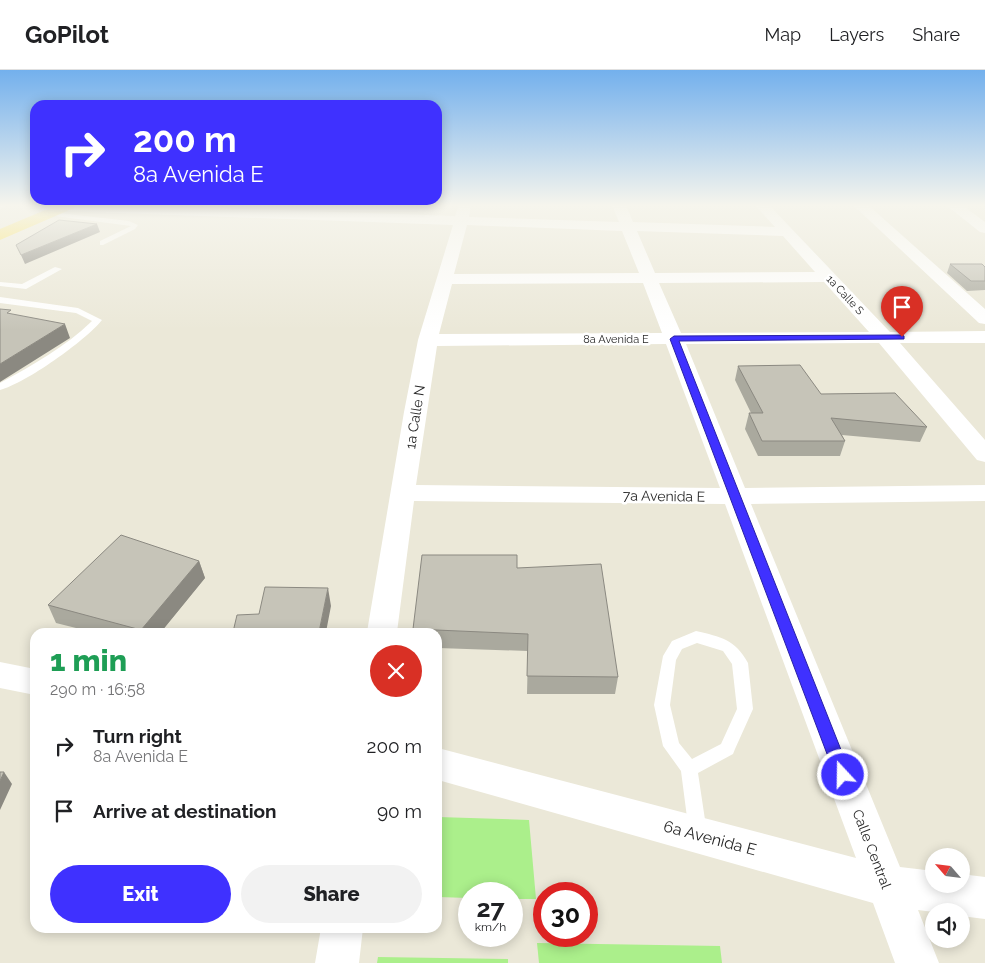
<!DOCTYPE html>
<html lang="en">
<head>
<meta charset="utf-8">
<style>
  :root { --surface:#fff; --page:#f2f2f2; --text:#202124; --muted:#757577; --line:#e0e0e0; --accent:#3f31ff }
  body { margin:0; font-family:Raleway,sans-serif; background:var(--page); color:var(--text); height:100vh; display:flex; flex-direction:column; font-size:19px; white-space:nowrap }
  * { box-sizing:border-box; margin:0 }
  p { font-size:16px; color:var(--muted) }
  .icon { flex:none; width:28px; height:28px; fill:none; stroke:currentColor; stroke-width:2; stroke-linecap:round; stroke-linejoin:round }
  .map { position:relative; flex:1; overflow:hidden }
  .side { position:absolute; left:30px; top:558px; width:412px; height:305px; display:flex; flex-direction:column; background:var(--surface); border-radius:15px; box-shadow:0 2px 12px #0003 }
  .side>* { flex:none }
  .hud { position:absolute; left:30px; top:30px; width:412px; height:105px; border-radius:15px; box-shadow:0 2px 12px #0003; background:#3f31ff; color:#fff; overflow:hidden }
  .needle { width:32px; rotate:298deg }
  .buttons { position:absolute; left:925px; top:778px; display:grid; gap:10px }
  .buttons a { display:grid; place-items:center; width:45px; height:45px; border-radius:50%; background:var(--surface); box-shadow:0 2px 12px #0003; font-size:25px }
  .speed { position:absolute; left:458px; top:812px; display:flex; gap:10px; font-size:25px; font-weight:700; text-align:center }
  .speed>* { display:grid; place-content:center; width:65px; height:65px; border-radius:50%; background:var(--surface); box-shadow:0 2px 12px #0003; line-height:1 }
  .speed small { font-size:12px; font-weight:400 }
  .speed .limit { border:8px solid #d22; background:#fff; color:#111 }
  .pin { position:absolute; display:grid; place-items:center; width:42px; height:42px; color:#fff; margin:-51px -21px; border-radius:50% 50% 50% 0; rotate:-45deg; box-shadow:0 0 5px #0007 }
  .pin .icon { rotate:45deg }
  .me { position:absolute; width:55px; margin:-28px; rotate:339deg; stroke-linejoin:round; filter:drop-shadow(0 0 4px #0008) }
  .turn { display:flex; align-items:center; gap:18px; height:105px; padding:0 20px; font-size:22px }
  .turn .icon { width:65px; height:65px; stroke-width:2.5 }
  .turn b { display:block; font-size:35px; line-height:42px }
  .round { display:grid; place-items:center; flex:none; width:52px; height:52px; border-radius:26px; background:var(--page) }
  .overview { display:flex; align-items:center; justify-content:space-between; height:85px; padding:0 20px }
  h1 { font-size:30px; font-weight:800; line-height:38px; color:#1e9e55 }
  .primary-button { display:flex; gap:10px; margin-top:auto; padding:10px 20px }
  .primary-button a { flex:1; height:58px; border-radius:30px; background:var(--accent); color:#fff; font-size:20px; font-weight:800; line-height:58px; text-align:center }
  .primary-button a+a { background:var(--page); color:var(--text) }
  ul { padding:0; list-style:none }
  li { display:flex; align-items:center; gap:15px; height:65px; padding:0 20px }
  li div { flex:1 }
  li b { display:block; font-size:19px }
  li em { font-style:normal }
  header { display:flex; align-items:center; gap:30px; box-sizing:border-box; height:70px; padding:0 25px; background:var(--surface); border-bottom:1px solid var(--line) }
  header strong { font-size:24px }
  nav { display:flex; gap:28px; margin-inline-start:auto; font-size:18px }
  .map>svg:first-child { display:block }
</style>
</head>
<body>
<header>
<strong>GoPilot</strong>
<nav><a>Map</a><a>Layers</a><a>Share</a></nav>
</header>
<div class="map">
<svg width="985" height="893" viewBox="0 0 985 893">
  <rect width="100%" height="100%" fill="#ebe8d8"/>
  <path fill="#abef8b" d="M438 747 529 750 536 829H511V824H469V828L438 827Z
    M537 873 720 876 722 893H539Z
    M378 887 508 889V893H377Z"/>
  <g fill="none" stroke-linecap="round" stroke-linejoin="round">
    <path fill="#fff" fill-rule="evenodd" d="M0 135H9L0 139Z
      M28 135H43L44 136 41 138Z
      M49 142 129 151 138 155 135 159 103 175H100V171L131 156 47 145V143Z
      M55 197 62 199 26 219 0 216V212L22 214Z
      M0 227 78 238 102 250C85 271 26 313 0 320V313C33 295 65 277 92 251L76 243 0 233Z
      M696 561C721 567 735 569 748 593L753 639 735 679 733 684 698 703 707 763 705 769 698 772 691 769 689 763 681 701 663 676 654 635 663 586 672 571ZM697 573 723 581 732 594 737 639 721 674 692 689 679 673 670 635 676 590 682 579Z"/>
    <path fill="#fff" fill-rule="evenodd" d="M59 135H122L455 146 459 135H471L469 147 619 152 612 135H626L633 152 775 157 755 135H769L890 262 985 261V273H900L985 370V392L977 390 879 273 686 274 745 418 985 415V431L751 434 900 797 934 801V814H961V804L985 807V849L961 846V841L934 842 918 840 939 893H895L873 833 438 710V678L856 788 725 434 414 431 397 562H367L404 342 418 270 453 155 64 141 59 140 57 137ZM467 155 622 161 639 203 454 204ZM637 161 783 166 815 202 655 203ZM824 212 869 262 681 263 659 213ZM643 213 662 263 439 264 452 214ZM666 274 720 418 416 415 437 276Z
      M853 135H868L985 239V254L979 253Z
      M946 135H962L985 152V163L980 162Z
      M0 592 35 599V625L0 618Z
      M321 858H363L359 893H315Z"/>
    <path fill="#fae050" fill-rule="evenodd" d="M57 135H76L74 138 0 170V159Z"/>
  </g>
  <path fill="#aaa99e" d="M950 194 985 197V220L967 221 947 203Z
    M738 296 821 324 927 357 920 372 842 365 845 371 840 386H758L745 359 749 343H751L735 310Z
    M199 491 205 508 161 562H92L56 553 48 535Z
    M517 498 618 607 615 624H527L528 581 438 578V562H413V559Z"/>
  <path fill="#8b8981" d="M97 154 100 162 25 194 21 185Z
    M65 254 70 268 0 312V294Z
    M199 491 205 508 161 562H142L141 560Z
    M328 518 331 536 326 562H319Z
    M4 702 12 714 0 740V711Z"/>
  <path fill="#c6c4b8" stroke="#8b8981" d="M59 150 97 154 21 185 16 175Z
    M950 194H982L985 197V211H971Z
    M0 239 11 240 7 243 65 254 0 294Z
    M800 295 821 324 895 323 927 357 831 348 845 371H762L749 343H763L738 296Z
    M121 465 199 491 141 560 48 535Z
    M422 485H517V498L601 494 618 607 527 606 528 564 413 559Z
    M265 517 328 518 319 562H233L237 545 259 544Z
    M0 702H4L0 711Z"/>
  <linearGradient id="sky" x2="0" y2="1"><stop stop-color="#73b0ed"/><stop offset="0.52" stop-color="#f6f5ed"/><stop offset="1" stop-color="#f6f5ed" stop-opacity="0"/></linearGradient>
  <rect width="985" height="260" fill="url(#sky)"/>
  <path fill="#3f31ff" stroke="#2920a6" d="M902 265 904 266V269L679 271 851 705 849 710 843 712 838 710 835 705 670 269 674 266Z"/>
  <g text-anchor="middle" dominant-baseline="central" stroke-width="5" stroke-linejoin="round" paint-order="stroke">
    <g font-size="11" fill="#282828" stroke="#fff">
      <text transform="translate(845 225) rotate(47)">1a Calle S</text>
      <text x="616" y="269">8a Avenida E</text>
    </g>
    <g font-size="14" fill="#282828" stroke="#fff">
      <text transform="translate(415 347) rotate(-81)">1a Calle N</text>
      <text transform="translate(664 426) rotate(1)">7a Avenida E</text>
      <text transform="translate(872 779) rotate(69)">Calle Central</text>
    </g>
    <g font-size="16" fill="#282828" stroke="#fff">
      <text transform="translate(710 768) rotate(15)">6a Avenida E</text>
    </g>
  </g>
</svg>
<div class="buttons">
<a><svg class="needle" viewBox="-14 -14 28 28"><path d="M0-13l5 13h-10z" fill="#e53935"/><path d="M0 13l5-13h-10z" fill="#757577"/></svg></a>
<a><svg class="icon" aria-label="sound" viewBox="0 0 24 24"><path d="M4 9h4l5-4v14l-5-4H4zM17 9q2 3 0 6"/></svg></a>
</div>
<div class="speed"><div>27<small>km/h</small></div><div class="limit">30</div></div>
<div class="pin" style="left:902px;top:267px;background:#d93025"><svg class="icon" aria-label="arrive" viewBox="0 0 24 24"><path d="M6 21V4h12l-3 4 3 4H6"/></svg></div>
<svg class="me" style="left:843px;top:705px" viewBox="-20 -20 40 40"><circle r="17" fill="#3f31ff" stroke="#fff" stroke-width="3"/><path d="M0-11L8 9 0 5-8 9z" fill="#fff"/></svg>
<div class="hud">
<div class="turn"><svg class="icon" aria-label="right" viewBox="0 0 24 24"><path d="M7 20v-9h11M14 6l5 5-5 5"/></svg><div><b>200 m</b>8a Avenida E</div></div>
</div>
<section class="side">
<div class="overview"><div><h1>1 min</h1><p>290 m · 16:58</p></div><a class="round" style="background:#d93025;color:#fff"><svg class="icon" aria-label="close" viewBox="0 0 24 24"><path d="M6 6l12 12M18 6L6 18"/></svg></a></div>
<ul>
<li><svg class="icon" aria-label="right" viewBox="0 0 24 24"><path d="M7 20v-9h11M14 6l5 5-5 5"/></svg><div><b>Turn right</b><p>8a Avenida E</p></div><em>200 m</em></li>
<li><svg class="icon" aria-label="arrive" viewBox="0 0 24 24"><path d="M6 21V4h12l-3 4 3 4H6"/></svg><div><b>Arrive at destination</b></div><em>90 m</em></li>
</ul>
<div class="primary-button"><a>Exit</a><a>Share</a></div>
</section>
</div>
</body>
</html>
